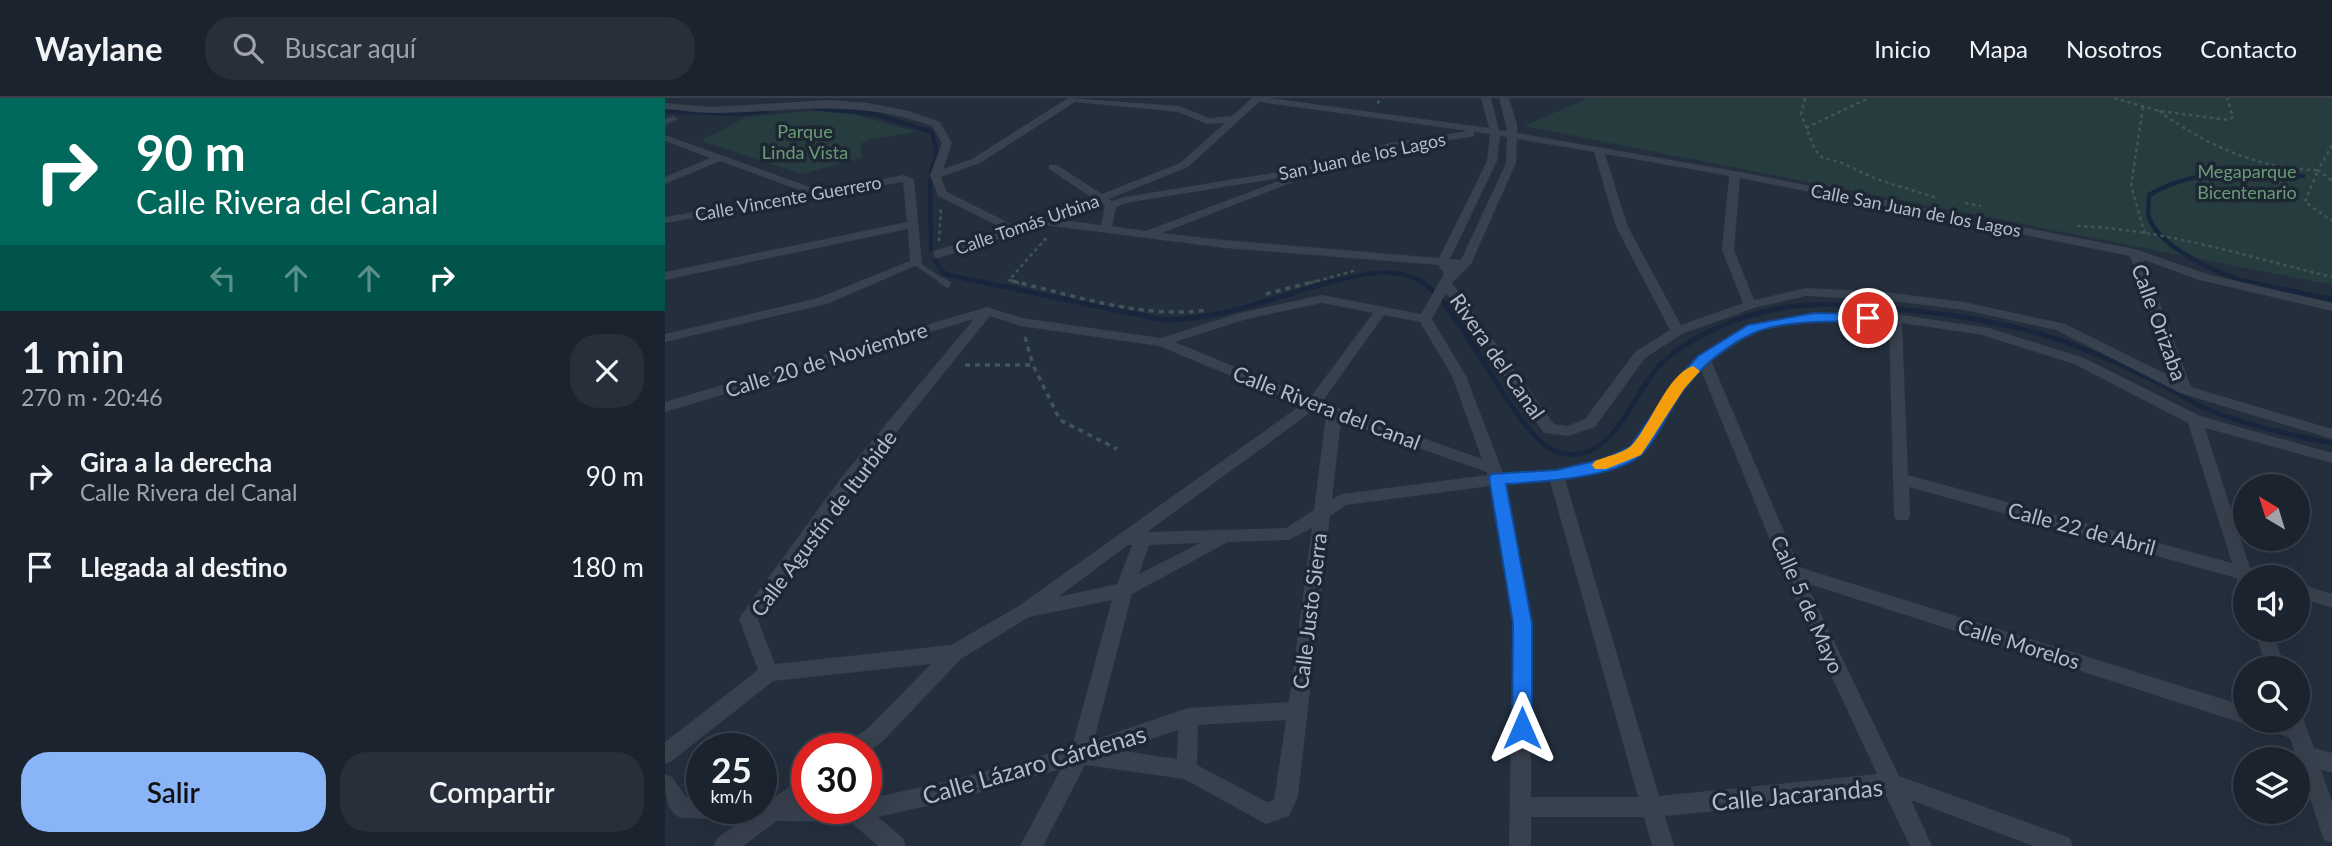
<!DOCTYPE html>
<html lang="es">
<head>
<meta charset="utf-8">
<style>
  :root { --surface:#1b232e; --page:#282f3a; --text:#f1f3f6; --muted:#a0a4aa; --line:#39404a; --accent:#8ab4f8 }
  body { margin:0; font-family:Lato,sans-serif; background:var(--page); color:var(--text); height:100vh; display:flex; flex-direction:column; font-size:26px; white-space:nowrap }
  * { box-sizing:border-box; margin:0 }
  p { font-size:23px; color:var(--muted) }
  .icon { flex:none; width:38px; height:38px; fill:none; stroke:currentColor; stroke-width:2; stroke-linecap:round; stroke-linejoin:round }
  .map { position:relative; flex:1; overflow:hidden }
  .panel { display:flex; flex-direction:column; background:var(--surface); width:665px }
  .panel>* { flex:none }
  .top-card { background:#00695c; color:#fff; overflow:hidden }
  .needle { width:46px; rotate:322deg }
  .tools { position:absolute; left:1568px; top:376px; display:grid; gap:14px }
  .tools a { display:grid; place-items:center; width:77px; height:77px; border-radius:50%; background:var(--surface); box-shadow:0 7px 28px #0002,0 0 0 2px var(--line); font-size:35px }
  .speed { position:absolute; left:21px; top:635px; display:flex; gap:14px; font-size:35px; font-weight:700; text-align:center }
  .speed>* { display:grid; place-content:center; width:91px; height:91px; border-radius:50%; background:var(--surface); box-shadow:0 7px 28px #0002,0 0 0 2px var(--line); line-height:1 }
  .speed small { font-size:18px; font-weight:400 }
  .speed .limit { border:10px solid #d22; background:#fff; color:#111 }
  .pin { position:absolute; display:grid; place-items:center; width:60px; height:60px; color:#fff; margin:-30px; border:4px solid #fff; border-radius:50%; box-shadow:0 2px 7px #0007 }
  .me { position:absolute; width:77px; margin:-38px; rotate:0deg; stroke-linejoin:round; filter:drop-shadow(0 0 5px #0008) }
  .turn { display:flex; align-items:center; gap:24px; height:147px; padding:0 21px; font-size:32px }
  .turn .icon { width:91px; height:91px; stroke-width:2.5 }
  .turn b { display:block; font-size:49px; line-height:60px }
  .lanes { display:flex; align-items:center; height:66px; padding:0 21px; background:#0003; justify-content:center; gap:35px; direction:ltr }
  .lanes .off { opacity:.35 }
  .round { display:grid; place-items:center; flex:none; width:74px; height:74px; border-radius:28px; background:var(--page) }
  .head { display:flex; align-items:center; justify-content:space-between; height:119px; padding:0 21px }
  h1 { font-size:42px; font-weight:600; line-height:52px }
  .action { display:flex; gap:14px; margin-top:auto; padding:14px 21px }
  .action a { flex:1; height:80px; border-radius:28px; background:var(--accent); color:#111; font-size:28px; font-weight:600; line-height:80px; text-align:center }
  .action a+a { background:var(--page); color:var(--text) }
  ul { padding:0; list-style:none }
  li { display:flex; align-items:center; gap:21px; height:91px; padding:0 21px }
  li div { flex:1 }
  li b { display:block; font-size:26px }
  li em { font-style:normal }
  header { display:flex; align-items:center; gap:42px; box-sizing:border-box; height:98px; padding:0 35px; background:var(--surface); border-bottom:2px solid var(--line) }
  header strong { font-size:33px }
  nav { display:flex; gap:38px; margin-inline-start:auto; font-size:24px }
  .search { width:490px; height:63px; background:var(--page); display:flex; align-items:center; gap:18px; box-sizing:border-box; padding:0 24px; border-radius:28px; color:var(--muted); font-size:26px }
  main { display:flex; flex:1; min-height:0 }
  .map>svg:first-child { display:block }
</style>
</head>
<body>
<header>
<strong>Waylane</strong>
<div class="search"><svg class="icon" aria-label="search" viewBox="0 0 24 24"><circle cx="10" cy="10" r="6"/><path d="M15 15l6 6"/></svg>Buscar aquí</div>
<nav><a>Inicio</a><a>Mapa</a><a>Nosotros</a><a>Contacto</a></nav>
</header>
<main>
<section class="panel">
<div class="top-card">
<div class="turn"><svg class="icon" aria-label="right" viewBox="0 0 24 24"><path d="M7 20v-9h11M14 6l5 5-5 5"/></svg><div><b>90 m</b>Calle Rivera del Canal</div></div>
<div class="lanes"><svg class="icon off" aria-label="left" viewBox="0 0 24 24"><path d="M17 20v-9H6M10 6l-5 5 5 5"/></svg><svg class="icon off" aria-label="ahead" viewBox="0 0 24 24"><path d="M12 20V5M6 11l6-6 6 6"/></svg><svg class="icon off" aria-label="ahead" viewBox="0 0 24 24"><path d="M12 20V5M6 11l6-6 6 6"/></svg><svg class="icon" aria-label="right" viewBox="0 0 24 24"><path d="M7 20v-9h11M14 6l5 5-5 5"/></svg></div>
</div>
<div class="head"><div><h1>1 min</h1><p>270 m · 20:46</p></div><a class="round"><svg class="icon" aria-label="close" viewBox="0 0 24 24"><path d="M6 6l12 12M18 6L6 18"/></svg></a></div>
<ul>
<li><svg class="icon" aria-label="right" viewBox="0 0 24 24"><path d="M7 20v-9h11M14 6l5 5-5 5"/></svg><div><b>Gira a la derecha</b><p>Calle Rivera del Canal</p></div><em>90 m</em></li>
<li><svg class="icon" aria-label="arrive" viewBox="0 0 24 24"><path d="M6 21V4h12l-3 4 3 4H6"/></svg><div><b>Llegada al destino</b></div><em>180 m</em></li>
</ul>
<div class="action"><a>Salir</a><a>Compartir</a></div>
</section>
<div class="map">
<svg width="1667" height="748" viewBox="0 0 1667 748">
  <rect width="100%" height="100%" fill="#242f3e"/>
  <path fill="#263c3f" d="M923 0H1667V187L859 28Z
    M146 13 181 14 252 34 205 41 195 46 197 59 138 76 36 43 81 19Z"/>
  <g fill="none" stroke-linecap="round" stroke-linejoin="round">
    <path stroke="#17263c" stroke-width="4.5" d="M149 10 209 16 267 34 272 55 266 75
      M0 13 70 16 103 13
      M265 82 266 152
      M270 163 280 176 320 185
      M663 185C692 177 732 166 758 185
      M1584 185C1555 176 1493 150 1484 119 1482 113 1484 104 1484 97 1532 68 1585 76 1638 78"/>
    <path stroke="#17263c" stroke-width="5" d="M312 183 499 222C557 222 614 197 670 183
      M756 183C804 217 850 341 893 354 948 371 966 295 996 266 1026 237 1076 217 1117 210 1151 204 1186 207 1220 210 1290 216 1360 226 1426 254 1452 265 1479 277 1504 290 1515 296 1525 304 1537 309 1579 327 1622 337 1667 345
      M1578 183 1667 201"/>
    <path stroke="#3f5557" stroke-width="2.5" stroke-dasharray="3.5 3.5" stroke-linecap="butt" d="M1140 0 1136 16 1150 52 1158 60 1175 64 1211 81 1272 100
      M1449 0 1494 13 1564 22 1568 19 1562 0
      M712 5 718 0
      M1478 9 1466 88 1480 136
      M1494 13C1540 47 1596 72 1653 72L1640 104 1667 123
      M1141 30 1204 0
      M1667 47 1653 72 1667 83
      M1300 105 1316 108
      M1412 128C1498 131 1584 159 1667 179
      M274 143 276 109
      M354 185 344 182 383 138
      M645 185 692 172"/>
    <path stroke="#3f5557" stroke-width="3.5" stroke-dasharray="5 5" stroke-linecap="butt" d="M347 183C411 198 477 221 543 212
      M601 196 651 183
      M360 239 368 267
      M300 267H368L395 322 452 351"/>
    <path stroke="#38414e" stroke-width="5" d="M251 165 280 185"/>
    <path stroke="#38414e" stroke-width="7" d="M277 183 282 186"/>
    <path fill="#38414e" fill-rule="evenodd" d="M403 0 515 8 543 20 567 18 587 0H605L824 30 816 0H826L834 32 842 33 834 0H844L852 26V35L1070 73 1470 151 1542 176 1667 205V213L1534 182 1479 162 1526 289 1667 331V341L1515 295 1391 232 1299 212 1220 202 1141 198 1089 210 1017 236 980 260 930 329 903 338 879 335 781 195 767 221 801 278 838 375 891 371 939 361 966 349 1009 285 1033 258 1083 227 1149 215 1230 216 1324 230 1419 260 1535 318 1667 355V365L1540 330 1585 470 1603 475 1606 480H1580V487L1574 485 1571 480 1244 389 1245 418 1243 422H1231L1229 418 1224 224 1149 223 1092 233 1046 262 1134 469 1580 608V623H1587L1580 626 1141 485 1234 678 1397 737 1405 740 1408 748H1368L1246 702 1267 748H1245L1220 696 1000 718 1009 748H987L979 719H866V748H844L848 525 825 388 681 407 665 418 633 698 624 718 601 726 519 681 420 667 378 748H355L396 671 285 703 213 719 238 740 241 748H213L186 724 112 723 78 748H49L52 740 77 722 16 720C0 713 0 694 0 676L7 679 22 700H37V710H96V701L105 702 142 677V700L139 702H142V710H201V701L285 683 407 649 447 502 364 519 296 561 217 644 201 655V651H180L183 644 203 630 266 566 108 583 7 663 0 666V644L93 572 74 521 77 516 176 380 309 221 0 314V304L322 209 357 220 496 240 574 215 657 197 756 216 779 176 773 167 559 150 379 127 273 160 269 159V153L339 131 273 98 265 77 277 45 267 28C186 0 131 14 48 15 32 15 16 12 0 11V5L47 9 165 2 203 5 244 13 275 24 287 45 278 71 307 61ZM410 4 513 14 542 26 560 25 515 65 437 96 392 67H384V71L427 100 350 128 282 94 276 79 315 65ZM594 4 803 33 724 45 650 68 459 99 447 103 444 101 523 69ZM809 34 825 36 822 63 774 160 559 142 497 135 628 84V80L624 79 481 133 447 128 451 109 461 105 652 74 726 51 805 39 809 38ZM835 38 842 39 841 65 796 162 785 161 832 63ZM852 41 929 54 951 129 1005 232 970 254 920 321 902 328 889 326 787 185 806 166 851 65ZM940 56 1064 78 1057 152 1078 205 1016 227 963 129ZM1075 80 1465 158 1509 280 1400 226 1299 204 1220 194 1141 190 1089 202 1069 152ZM435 104 440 108 436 127 392 121ZM657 205 708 215 645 300 510 244 582 221ZM719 217 755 224 787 278 817 361 657 304ZM325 218 355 228 494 248 636 307 352 509 286 547 110 566 93 522 188 388ZM1237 225 1317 237 1409 266 1523 325 1567 465 1243 377ZM1036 272 1118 474 1212 676 994 698 900 381 949 370 976 357 1019 291ZM649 312 661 317 649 412 621 430 482 434ZM676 323 822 374V377L677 396 667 401ZM885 383 973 699H866V525L841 386ZM647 430 624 604 523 610 429 642 467 496 563 444 624 442ZM535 445 474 476 484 447ZM463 447H467L452 486 393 499ZM621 622 609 702 602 704 532 667 533 627ZM513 632 512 661 453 652Z
      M8 18 13 21 0 27V21Z
      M0 37 153 92 239 77 249 81 257 165 162 206 0 244V236L153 200 245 163 243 131 0 182V174L242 124 238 84 0 125V119L139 94 55 63 0 86V79L45 60 0 43Z
      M1633 485 1667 496V510L1633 499Z
      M1589 532H1607L1620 570H1602Z
      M1633 615 1639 623 1649 650 1667 655V675L1656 672 1667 703V745L1659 742 1656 734 1625 640 1593 629 1590 623H1633Z"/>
  </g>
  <path fill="#1a73e8" stroke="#114b97" stroke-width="2" d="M1149 215 1203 216 1210 220 1203 224C1172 223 1120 222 1091 234 1063 246 1035 269 1017 294 1006 310 989 346 976 357 949 380 876 384 841 386L867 525V630L864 637 857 639 850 637 847 630 848 525 824 380 826 376 891 372 939 361 965 349 1009 285 1033 258 1083 227Z"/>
  <path fill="#f59e0b" d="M1028 268 1035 273 1019 291 976 357 941 371H930L927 367 930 363C940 359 958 355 966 348 985 329 1002 276 1028 268Z"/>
  <g text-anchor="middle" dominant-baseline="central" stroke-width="7" stroke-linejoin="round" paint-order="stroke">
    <g font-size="18" fill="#6b9a76" stroke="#1d2633">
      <text x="140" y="33">Parque<tspan x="140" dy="21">Linda Vista</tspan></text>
      <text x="1582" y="73">Megaparque<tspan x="1582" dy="21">Bicentenario</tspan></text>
    </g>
    <g font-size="18" fill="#b4bcc9" stroke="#1d2633">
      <text transform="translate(697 58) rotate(-12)">San Juan de los Lagos</text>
      <text transform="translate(123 100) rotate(-10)">Calle Vincente Guerrero</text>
      <text transform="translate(1251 112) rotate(11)">Calle San Juan de los Lagos</text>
      <text transform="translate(362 126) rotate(-19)">Calle Tomás Urbina</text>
    </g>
    <g font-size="21" fill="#b4bcc9" stroke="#1d2633">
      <text transform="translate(1495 224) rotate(70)">Calle Orizaba</text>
      <text transform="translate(833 258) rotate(55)">Rivera del Canal</text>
      <text transform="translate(161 261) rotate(-17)">Calle 20 de Noviembre</text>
      <text transform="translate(662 309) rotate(21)">Calle Rivera del Canal</text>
      <text transform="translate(158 425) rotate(-53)">Calle Agustín de Iturbide</text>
      <text transform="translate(1417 430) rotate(15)">Calle 22 de Abril</text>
      <text transform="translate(1143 506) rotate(66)">Calle 5 de Mayo</text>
      <text transform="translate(644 513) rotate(-83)">Calle Justo Sierra</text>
      <text transform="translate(1354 545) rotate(17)">Calle Morelos</text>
    </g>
    <g font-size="24" fill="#b4bcc9" stroke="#1d2633">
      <text transform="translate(369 666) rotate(-16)">Calle Lázaro Cárdenas</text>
      <text transform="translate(1132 696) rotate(-5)">Calle Jacarandas</text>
    </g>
  </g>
</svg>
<div class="tools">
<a><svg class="needle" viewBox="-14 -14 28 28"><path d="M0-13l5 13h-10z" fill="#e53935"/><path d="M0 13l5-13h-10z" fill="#a0a4aa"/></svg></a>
<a><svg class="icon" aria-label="sound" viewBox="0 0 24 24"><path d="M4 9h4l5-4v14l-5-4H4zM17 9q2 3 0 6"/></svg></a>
<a><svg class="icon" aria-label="search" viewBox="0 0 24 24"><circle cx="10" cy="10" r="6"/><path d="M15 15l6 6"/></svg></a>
<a><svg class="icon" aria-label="layers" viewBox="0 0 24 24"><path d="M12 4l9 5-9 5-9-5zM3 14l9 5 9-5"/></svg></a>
</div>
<div class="speed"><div>25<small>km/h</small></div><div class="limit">30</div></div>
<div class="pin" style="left:1203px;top:220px;background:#d93025"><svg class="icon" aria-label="arrive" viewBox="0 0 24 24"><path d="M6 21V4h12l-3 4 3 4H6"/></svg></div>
<svg class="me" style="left:857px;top:630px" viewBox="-20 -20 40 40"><path d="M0-17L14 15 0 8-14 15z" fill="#1a73e8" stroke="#fff" stroke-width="4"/></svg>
</div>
</main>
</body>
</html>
